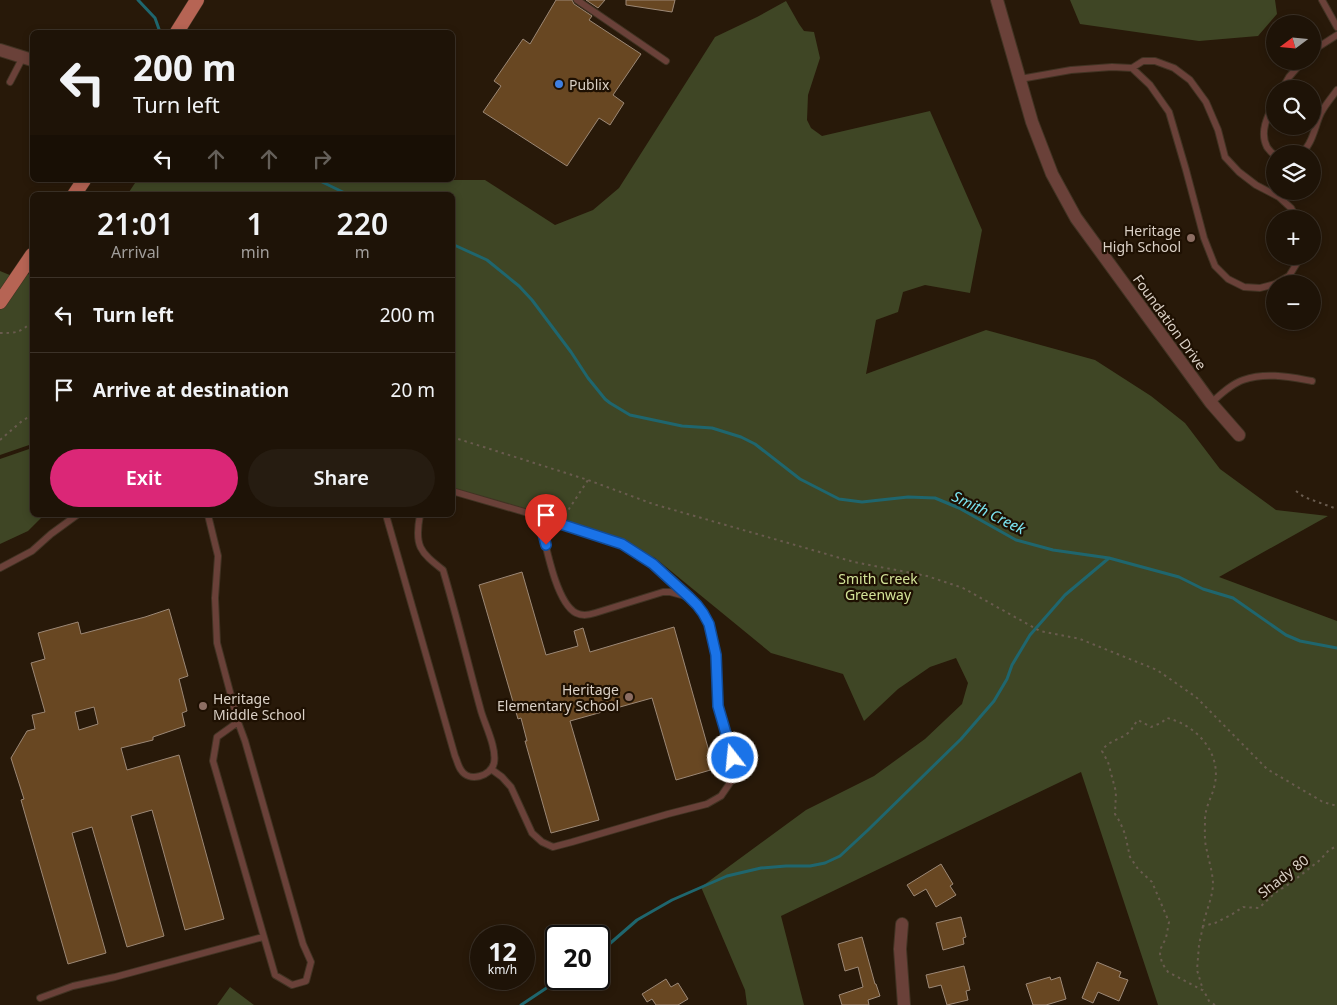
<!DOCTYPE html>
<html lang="en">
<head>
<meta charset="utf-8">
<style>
  :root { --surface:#1e1307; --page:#261c11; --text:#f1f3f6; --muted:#a19e9b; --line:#3c3228; --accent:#db2777 }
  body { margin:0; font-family:"Noto Sans",sans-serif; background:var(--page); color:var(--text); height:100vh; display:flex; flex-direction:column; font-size:19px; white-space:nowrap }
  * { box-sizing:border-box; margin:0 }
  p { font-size:16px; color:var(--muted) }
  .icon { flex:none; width:28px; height:28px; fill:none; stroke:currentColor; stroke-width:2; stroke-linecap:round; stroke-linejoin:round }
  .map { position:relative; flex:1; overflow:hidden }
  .side { position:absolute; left:30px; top:192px; width:425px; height:325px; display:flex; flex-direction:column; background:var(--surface); border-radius:8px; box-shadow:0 2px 8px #0003,0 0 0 1px var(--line) }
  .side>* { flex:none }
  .top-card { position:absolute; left:30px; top:30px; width:425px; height:152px; border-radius:8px; box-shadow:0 2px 8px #0003,0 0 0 1px var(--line); background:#1e1307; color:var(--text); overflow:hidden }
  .needle { width:32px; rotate:254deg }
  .fabs { position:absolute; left:1266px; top:15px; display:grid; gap:10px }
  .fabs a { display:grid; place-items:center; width:55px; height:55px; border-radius:50%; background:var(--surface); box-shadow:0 2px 8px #0003,0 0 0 1px var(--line); font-size:25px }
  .speed { position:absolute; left:470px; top:925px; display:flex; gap:10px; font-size:25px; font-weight:700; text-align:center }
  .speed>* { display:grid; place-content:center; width:65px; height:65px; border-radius:50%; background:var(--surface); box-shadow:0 2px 8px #0003,0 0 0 1px var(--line); line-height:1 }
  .speed small { font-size:12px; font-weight:400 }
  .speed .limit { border:2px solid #111; border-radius:8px; background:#fff; color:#111 }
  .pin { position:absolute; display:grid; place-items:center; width:42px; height:42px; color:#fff; margin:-51px -21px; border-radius:50% 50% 50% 0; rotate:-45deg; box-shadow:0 0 5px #0007 }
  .pin .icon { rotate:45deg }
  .me { position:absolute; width:55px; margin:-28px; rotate:344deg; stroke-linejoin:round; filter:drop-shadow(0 0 4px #0008) }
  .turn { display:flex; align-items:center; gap:18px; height:105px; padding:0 20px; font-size:22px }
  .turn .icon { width:65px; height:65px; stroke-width:2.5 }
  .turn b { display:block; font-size:35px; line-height:42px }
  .lanes { display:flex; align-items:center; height:48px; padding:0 20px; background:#0003; justify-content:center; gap:25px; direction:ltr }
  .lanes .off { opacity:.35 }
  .eta { display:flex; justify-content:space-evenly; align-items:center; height:85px; text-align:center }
  .eta b { font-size:30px; font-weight:600; line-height:35px }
  .button { display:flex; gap:10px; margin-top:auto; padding:10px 20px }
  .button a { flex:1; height:58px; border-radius:30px; background:var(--accent); color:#fff; font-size:20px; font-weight:600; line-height:58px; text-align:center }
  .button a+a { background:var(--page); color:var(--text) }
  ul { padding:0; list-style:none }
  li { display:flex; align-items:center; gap:15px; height:75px; padding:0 20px; border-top:1px solid var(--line) }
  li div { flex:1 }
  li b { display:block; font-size:19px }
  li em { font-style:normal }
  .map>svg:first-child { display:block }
</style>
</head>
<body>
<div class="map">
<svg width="1337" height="1005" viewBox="0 0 1337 1005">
  <rect width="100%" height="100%" fill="#281909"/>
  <path fill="#3f4625" d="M1070 0H1275L1277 14 1258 36 1199 41 1080 24Z
    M786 1 799 24 804 31 814 32 820 58 808 95 807 120 811 128 822 136 930 111 982 230 970 293 925 285 903 292 898 312 876 320 866 374 986 330 1095 360 1151 396 1185 423 1220 469 1276 510 1328 516 1219 577 1337 621V1005H1158L1081 772 781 916 804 1005H747L745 990 701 887 806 810 874 776 925 739 962 704 968 683 956 658 930 667 898 689 864 721 843 674 771 653 655 558 622 544 453 491 452 195H127L137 180H485L555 225 593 210 619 188 715 37 757 17Z
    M0 271 17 278 32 273V444L0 455Z
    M32 448V515H44L28 531 0 544V459Z
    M230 987 254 1005H217Z"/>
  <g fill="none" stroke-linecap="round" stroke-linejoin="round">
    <path stroke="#1f666e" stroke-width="3" d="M138 0 155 18 160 32
      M318 180 349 195
      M452 244 487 260 519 286 532 300 571 352 588 378 605 399 610 403 630 415 682 426 712 428 741 437 755 444 800 479 839 499 862 502 908 497 935 498 959 508 1016 540 1053 550 1109 558 1179 577 1203 589 1233 598 1286 635 1300 641 1337 648
      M599 953 637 920 672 900 727 876 761 868 786 866H810L825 863 840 856 868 830 961 739 994 701 1007 679 1012 665 1030 635 1065 595 1109 558
      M521 1005 554 983 562 979"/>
  </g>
  <path fill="#684722" stroke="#9c8876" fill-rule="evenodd" d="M556 0H572L574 4 592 16 589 20 641 54 613 95 624 103 610 125 599 118 567 166 483 112 501 86 494 81 523 39 530 44Z
    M586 0H605L598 8Z
    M626 0H675L672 12 626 5Z
    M522 572 546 655 578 646 574 631 583 628 590 652 674 627 714 769 676 780 652 698 570 721 599 820 551 833 525 741H527L521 718 518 719 479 585Z
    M169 609 188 676 179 679 187 711 182 713 185 726 153 737V740L121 748 127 770 179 755 224 919 185 930 152 810 131 816 164 936 127 947 92 827 72 833 106 953 68 964 21 800 24 799 11 758 27 731 35 729 32 715 45 712 31 663 45 659 38 633 78 622 81 634 145 617ZM94 707 98 724 79 730 75 712Z
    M941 864 953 884 950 886 956 895 936 907 926 889 914 896 907 885Z
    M961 917 966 937 963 938 964 944 943 950 936 923Z
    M862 937 875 984H876L880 996 868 1000 869 1005H842L839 995 863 987 858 967 845 971 838 944Z
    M1097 962 1121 972 1119 977 1128 980 1119 1001 1098 992 1093 1003 1082 998Z
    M964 966 970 990 966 991 968 1000 947 1005 941 985 929 988 926 975Z
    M1050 977 1051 980 1060 977 1066 999 1046 1005H1033L1026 984Z
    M666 979 671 987 678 983 688 999 678 1005H656L652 999 647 1002 642 994Z"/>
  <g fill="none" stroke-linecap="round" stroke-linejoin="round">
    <defs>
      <path id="service" d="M577 0 666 61
        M1322 0 1337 27
        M1312 51 1337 35
        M1132 68 1150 85 1169 112 1186 170 1204 238 1215 266 1228 279 1244 287 1260 288 1275 284 1289 276 1297 263 1299 256
        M1020 79 1071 70 1112 67 1132 68 1143 61H1155L1174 68 1190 80 1206 102 1218 130 1225 157 1239 172 1256 185 1279 197 1291 208 1297 219
        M10 82 23 57
        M1282 89 1289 77 1303 61
        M1275 101C1268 115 1259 132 1267 147 1270 151 1271 153 1275 155
        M1299 154C1312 148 1315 125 1321 113 1325 105 1332 97 1337 90
        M1211 403C1220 395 1231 384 1243 380 1266 372 1289 377 1312 381
        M452 491 535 515 622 544 653 564 689 597 703 613 709 624 715 655 718 706 731 750 734 770 732 780 721 796 707 804 668 814 572 842 553 847 542 842 532 833 511 787 502 777 491 769
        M208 515 218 556 215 598 217 643 238 722 245 741 303 944 311 962 306 981 292 985 275 975 213 761 217 737 238 722
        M386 515 455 756C457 760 458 766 461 770 469 783 491 776 494 763 497 748 485 725 481 711 468 664 457 617 443 570 420 552 414 546 420 515
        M539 517C545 540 555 602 576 613 582 616 589 615 595 613L663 592H670L685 596
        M0 568 32 551 51 534 77 515
        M40 998 73 986 115 977 263 937"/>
      <path id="minor" d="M997 0 1032 122 1052 174 1076 218 1211 403 1239 435
        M0 50 32 60
        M902 924 900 949 904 1005"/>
      <path id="primary" d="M177 32 197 0
        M74 195 84 180
        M0 302 32 255"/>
    </defs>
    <use href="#service" stroke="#413323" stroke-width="8"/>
    <use href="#minor" stroke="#413323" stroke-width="14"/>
    <use href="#primary" stroke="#413323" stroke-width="15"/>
    <path stroke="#695b4e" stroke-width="2" stroke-dasharray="2.5 4" stroke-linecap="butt" d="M0 333C16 333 21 333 32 321
      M452 437 588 480 653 504 854 562 927 576 963 588 1040 631 1080 639 1157 670 1196 697 1267 769 1323 802 1337 806
      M0 440 22 421 32 415
      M1296 491 1304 497 1337 509
      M565 515 588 480
      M1203 926 1199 945 1197 970 1203 990
      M1215 1005 1209 1001 1204 991 1168 972 1162 963 1160 954 1161 948 1166 938 1169 922 1152 882 1138 869 1130 857 1125 834 1120 822 1115 814 1116 792 1108 762 1102 751C1107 741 1120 740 1128 733 1133 729 1134 724 1138 720L1151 727 1161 723 1167 718C1196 725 1221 752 1215 783 1213 796 1205 806 1205 820 1205 830 1204 841 1207 851 1209 862 1213 873 1213 885 1212 900 1205 913 1203 926L1215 923 1231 915 1243 907 1259 908 1275 893 1292 882 1320 860 1329 850 1337 846"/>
    <use href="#service" stroke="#6a4139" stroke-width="6"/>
    <use href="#minor" stroke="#6a4139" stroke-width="12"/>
    <use href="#primary" stroke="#b66454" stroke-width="14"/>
  </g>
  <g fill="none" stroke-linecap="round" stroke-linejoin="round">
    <defs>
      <path id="route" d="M546 545 539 517 622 544 653 564 689 597 697 605 703 613 709 624 716 655 718 706 733 758"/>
    </defs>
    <use href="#route" stroke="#114b97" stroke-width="12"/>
    <use href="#route" stroke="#1a73e8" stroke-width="9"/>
  </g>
  <circle fill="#3f7fe0" stroke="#1e1002" stroke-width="2" cx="559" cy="84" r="5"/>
  <g fill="#8d6e63" stroke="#1e1002" stroke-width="2">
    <circle cx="1191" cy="238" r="5"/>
    <circle cx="629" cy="697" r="5"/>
    <circle cx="203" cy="706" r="5"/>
  </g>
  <g text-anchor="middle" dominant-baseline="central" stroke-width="4.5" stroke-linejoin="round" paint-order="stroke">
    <g font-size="14" fill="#dad0c6" stroke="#1e1002" text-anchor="start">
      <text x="569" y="84">Publix</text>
      <text x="1181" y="230" text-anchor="end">Heritage<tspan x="1181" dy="16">High School</tspan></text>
      <text x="619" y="689" text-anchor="end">Heritage<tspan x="619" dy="16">Elementary School</tspan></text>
      <text x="213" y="698">Heritage<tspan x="213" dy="16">Middle School</tspan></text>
    </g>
    <g font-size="14" fill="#dad0c6" stroke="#1e1002">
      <text transform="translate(1170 322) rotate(54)">Foundation Drive</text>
      <text transform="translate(1283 876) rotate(-38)">Shady 80</text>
    </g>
    <g font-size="14" fill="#d3e398" stroke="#1e1002">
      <text x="878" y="578">Smith Creek<tspan x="878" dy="16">Greenway</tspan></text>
    </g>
    <g font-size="15" font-style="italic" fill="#7be4f1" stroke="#1e1002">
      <text transform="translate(989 512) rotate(26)">Smith Creek</text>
    </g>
  </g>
</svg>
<div class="fabs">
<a><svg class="needle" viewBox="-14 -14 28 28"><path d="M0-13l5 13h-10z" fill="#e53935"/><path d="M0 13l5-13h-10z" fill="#a19e9b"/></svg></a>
<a><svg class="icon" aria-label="search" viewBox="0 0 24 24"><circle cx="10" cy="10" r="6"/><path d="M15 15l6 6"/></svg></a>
<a><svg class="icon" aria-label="layers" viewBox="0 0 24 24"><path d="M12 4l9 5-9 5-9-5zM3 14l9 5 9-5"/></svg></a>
<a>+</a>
<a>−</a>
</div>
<div class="speed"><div>12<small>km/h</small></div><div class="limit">20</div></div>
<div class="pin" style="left:546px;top:545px;background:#d93025"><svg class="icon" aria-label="arrive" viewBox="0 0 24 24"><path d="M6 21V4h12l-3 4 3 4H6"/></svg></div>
<svg class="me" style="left:733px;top:758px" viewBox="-20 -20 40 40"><circle r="17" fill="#1a73e8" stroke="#fff" stroke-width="3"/><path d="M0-11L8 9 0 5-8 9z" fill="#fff"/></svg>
<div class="top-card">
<div class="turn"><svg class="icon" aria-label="left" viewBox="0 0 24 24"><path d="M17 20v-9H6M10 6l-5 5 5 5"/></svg><div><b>200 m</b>Turn left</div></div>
<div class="lanes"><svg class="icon" aria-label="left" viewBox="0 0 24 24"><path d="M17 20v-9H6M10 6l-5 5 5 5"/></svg><svg class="icon off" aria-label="ahead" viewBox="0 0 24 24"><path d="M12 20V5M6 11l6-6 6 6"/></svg><svg class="icon off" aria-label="ahead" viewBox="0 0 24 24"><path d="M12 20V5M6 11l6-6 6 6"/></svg><svg class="icon off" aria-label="right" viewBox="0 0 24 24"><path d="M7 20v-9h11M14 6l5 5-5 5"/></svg></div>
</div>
<section class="side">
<div class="eta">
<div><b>21:01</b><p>Arrival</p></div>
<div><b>1</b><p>min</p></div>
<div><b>220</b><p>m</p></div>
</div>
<ul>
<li><svg class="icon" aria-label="left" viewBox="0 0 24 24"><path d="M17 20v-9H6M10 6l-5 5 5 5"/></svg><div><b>Turn left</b></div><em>200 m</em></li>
<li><svg class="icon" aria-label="arrive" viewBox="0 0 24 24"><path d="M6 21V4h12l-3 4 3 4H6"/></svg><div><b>Arrive at destination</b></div><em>20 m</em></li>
</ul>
<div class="button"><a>Exit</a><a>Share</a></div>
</section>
</div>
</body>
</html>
